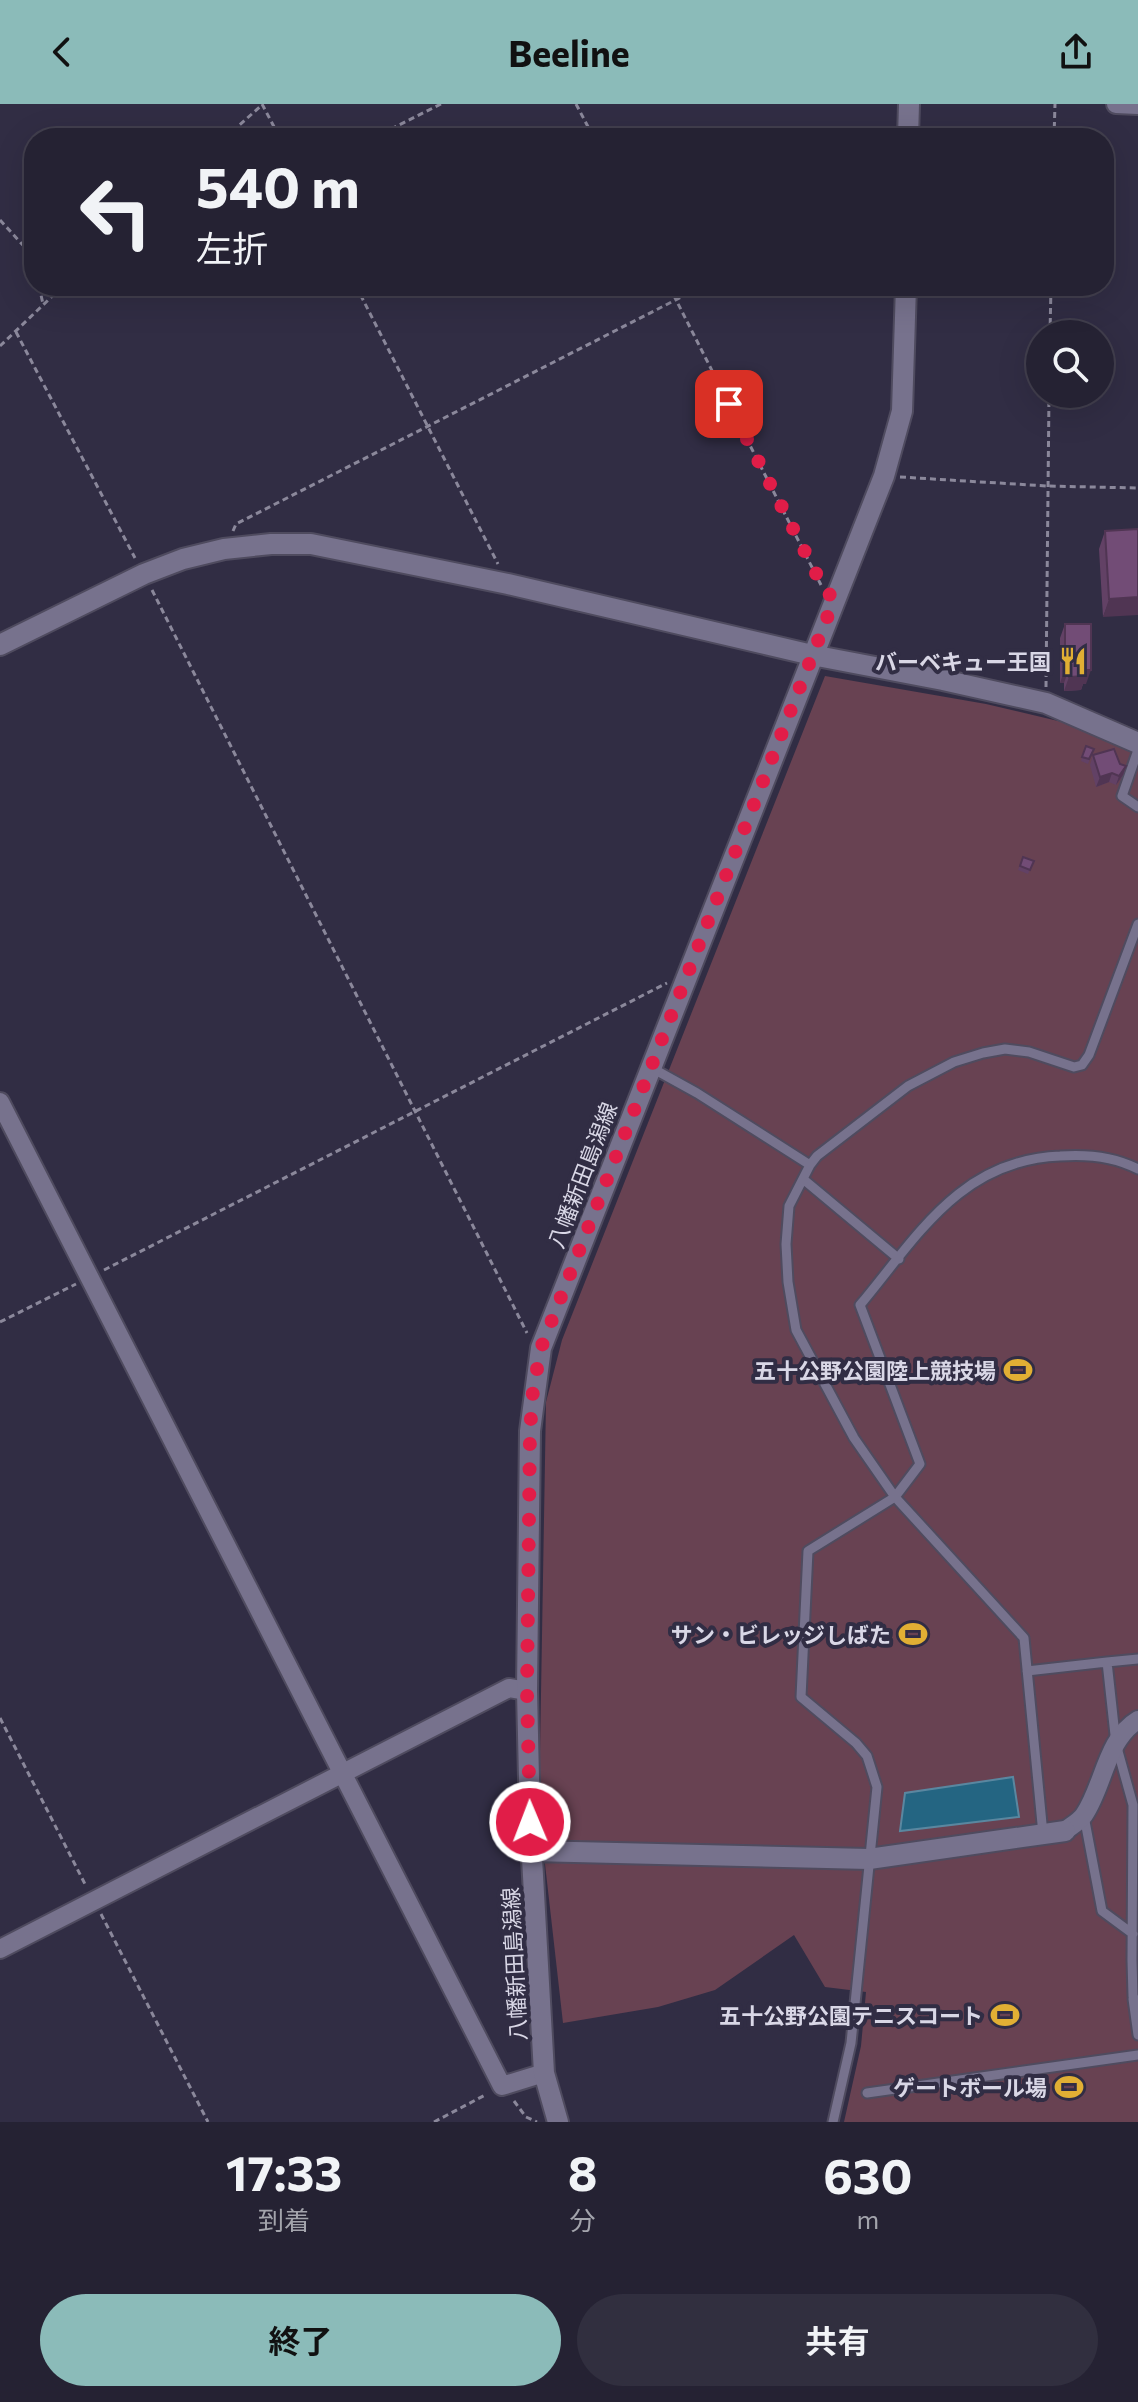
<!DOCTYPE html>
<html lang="ja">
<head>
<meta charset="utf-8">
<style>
  :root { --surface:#252233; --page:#312f3f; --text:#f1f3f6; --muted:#a3a4ac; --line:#423f4e; --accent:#8bbbb9 }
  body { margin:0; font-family:Commissioner,"Noto Sans JP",sans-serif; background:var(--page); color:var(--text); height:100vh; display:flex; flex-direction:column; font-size:30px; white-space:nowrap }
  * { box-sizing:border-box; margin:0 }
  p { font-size:26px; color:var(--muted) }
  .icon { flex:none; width:44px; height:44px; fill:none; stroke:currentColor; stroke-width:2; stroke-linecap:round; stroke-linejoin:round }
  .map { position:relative; height:2018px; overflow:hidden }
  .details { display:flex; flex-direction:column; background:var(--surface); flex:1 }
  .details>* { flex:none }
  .hud { position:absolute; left:24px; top:24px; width:1090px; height:168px; border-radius:32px; box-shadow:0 8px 32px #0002,0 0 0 2px var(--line); background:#252233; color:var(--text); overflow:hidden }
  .tools { position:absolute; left:1026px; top:216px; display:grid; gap:16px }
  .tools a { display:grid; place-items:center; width:88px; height:88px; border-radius:50%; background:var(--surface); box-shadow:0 8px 32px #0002,0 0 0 2px var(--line); font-size:40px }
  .pin { position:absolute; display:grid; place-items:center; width:68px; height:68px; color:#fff; margin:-34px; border-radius:16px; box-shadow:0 4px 12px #0006 }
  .me { position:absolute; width:88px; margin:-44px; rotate:359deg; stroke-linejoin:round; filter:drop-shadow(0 0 6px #0008) }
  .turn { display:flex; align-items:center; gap:28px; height:168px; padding:0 40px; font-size:36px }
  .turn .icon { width:104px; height:104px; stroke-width:2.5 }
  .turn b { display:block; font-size:56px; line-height:68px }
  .eta { display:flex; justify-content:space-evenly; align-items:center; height:136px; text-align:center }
  .eta b { font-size:48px; font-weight:700; line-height:56px }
  .action { display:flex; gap:16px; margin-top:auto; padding:16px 40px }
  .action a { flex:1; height:92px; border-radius:48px; background:var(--accent); color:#111; font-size:32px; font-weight:700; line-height:92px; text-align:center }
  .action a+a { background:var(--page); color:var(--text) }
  header { display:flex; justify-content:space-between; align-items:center; height:104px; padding:0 40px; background:var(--accent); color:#111; font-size:36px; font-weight:700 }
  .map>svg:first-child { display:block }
</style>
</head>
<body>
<header><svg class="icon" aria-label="back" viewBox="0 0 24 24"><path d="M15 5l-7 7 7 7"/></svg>Beeline<svg class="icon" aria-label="share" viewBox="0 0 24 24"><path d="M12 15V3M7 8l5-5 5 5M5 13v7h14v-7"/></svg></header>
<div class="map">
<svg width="1138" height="2018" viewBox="0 0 1138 2018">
  <rect width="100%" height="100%" fill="#312d44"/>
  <path fill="#684252" d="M825 572 986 600 1138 636V2018H844L861 1942 866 1888 825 1883 794 1831 715 1886 658 1903 563 1919 539 1707 546 1298 562 1236Z"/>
  <path fill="#246582" stroke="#5a87a0" stroke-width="2" d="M1013 1673 1019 1713 900 1727 905 1689Z"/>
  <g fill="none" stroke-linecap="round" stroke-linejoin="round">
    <defs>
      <path id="lane" d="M1138 646 1122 692 1138 703
        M650 963 697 989 810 1061
        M803 1075 899 1155
        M1107 1558 1138 1555
        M1027 1567 1107 1558 1116 1640 1133 1701 1132 1856 1133 1892 1138 1901
        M1084 1712 1102 1807 1133 1830
        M1043 1730 1024 1534 895 1393 854 1334 796 1226 788 1178 786 1140 789 1102 810 1061 817 1052 908 982 954 958 983 949 1005 945 1029 948 1074 963 1082 961 1089 951 1138 820
        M1133 1895 1138 1931
        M867 1989 1138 1951
        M833 2018 851 1939 877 1683 867 1652 856 1639 801 1593 808 1447 895 1393 920 1360 860 1201C917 1133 960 1056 1060 1052 1087 1050 1113 1052 1138 1065"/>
      <path id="street" d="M1116 0 1138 1
        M0 998 502 1982 544 1969
        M1065 1727C1071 1722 1080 1717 1084 1711 1104 1682 1106 1635 1138 1616
        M0 1845 509 1584 527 1587"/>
      <path id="secondary" d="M908 34 909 0
        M0 541 144 470 183 455 224 445 271 440H311L508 480 812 551 943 576 1046 599 1138 639
        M532 1747 869 1755 1065 1727
        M558 2018 544 1969 530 1718 527 1587 530 1327 541 1244 884 372 902 307 906 182"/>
    </defs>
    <use href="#lane" stroke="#4f4b5f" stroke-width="13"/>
    <use href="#street" stroke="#4f4b5f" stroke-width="22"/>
    <use href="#secondary" stroke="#4f4b5f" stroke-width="24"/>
    <path stroke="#8b889b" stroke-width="3" stroke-dasharray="6 4" stroke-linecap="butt" d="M262 0 280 34
      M576 0 594 34
      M225 34 263 0
      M373 34 441 0
      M1054 34 1055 0
      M0 116 32 151 34 161
      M39 182 43 200
      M356 182 498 460
      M669 182 821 481
      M16 228 135 454
      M1050 230 1051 182
      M0 242 63 182
      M900 373 1047 382 1138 384
      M233 427 236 420 703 182
      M152 486 527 1229
      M1046 583 1049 290
      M104 1166 667 879
      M0 1218 76 1180
      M0 1614 86 1782
      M101 1810 208 2018
      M514 1997 526 2013 537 2018
      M434 2018 487 1990"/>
    <use href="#lane" stroke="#77728d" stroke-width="9"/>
    <use href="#street" stroke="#77728d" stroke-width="18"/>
    <use href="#secondary" stroke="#77728d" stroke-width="20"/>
  </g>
  <path fill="#624165" d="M1138 425 1103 513 1099 445 1105 427Z
    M1065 520 1086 580H1083L1081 586 1064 587V579H1060V534Z
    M1086 642 1094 645 1088 660 1081 657Z
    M1093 651 1126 662 1123 671 1116 681 1109 678 1096 683 1090 661Z
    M1023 753 1034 757 1028 770 1018 766Z"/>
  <path fill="#503553" d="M1138 493V511L1103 513 1109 495Z
    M1065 565H1069L1064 579H1060Z
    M1086 566H1091L1086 580H1083L1081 586 1064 587 1069 573Z
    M1126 662 1123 671 1116 681 1119 672Z
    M1112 669 1109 678 1096 683 1100 673Z"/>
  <path fill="#724c76" stroke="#503553" stroke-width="2" d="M1138 425V493L1109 495 1105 427Z
    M1065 520H1091V566H1086V572L1069 573V565H1065Z
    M1086 642 1094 645 1089 655 1082 653Z
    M1114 645 1120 660 1126 662 1119 672 1112 669 1100 673 1093 651Z
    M1023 753 1034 757 1030 766 1020 762Z"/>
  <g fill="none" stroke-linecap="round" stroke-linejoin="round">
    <path stroke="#e11d48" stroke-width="14" stroke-dasharray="0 25.2" d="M530 1718 527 1587 530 1327 533 1286 541 1244 834 496 822 481 729 300"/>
  </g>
  <defs>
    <symbol id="restaurant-bare" viewBox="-9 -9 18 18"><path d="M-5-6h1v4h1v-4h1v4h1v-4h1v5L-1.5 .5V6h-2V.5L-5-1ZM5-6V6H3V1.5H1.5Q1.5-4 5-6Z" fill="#e1af34" stroke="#312d44" stroke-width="2.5" paint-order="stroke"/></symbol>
    <symbol id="stadium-bare" viewBox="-9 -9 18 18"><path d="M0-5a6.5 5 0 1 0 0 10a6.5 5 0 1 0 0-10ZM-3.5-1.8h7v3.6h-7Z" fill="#e1af34" stroke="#312d44" stroke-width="2.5" paint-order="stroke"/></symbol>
  </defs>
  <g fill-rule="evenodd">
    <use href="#restaurant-bare" x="1053" y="537" width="40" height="40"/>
    <use href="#stadium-bare" x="998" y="1246" width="40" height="40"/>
    <use href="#stadium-bare" x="893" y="1510" width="40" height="40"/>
    <use href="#stadium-bare" x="985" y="1891" width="40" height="40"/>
    <use href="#stadium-bare" x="1049" y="1963" width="40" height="40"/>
  </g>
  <g text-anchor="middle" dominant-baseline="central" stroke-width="8" stroke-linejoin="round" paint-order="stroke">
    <g font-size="22" font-weight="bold" fill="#d9d7e6" stroke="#312d44" text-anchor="end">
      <text x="1051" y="557">バーベキュー王国</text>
      <text x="996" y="1266">五十公野公園陸上競技場</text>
      <text x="891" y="1530">サン・ビレッジしばた</text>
      <text x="983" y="1911">五十公野公園テニスコート</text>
      <text x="1047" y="1983">ゲートボール場</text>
    </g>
    <g font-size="22" fill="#d9d7e6" stroke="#312d44">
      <text transform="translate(582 1071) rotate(-69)">八幡新田島潟線</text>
      <text transform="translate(514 1860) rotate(-93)">八幡新田島潟線</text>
    </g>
  </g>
</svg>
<div class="tools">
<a><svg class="icon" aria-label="search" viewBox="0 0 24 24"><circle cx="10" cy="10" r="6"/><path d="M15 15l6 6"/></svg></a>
</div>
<div class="pin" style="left:729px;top:300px;background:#d93025"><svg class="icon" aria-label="arrive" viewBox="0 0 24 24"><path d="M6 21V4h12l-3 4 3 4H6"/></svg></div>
<svg class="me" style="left:530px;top:1718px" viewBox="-20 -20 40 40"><circle r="17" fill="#e11d48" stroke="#fff" stroke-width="3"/><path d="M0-11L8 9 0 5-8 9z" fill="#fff"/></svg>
<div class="hud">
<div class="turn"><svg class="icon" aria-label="left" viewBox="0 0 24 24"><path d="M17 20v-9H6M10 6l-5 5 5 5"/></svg><div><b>540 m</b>左折</div></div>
</div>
</div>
<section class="details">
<div class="eta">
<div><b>17:33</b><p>到着</p></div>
<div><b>8</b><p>分</p></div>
<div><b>630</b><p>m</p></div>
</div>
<div class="action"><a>終了</a><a>共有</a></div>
</section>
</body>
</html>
